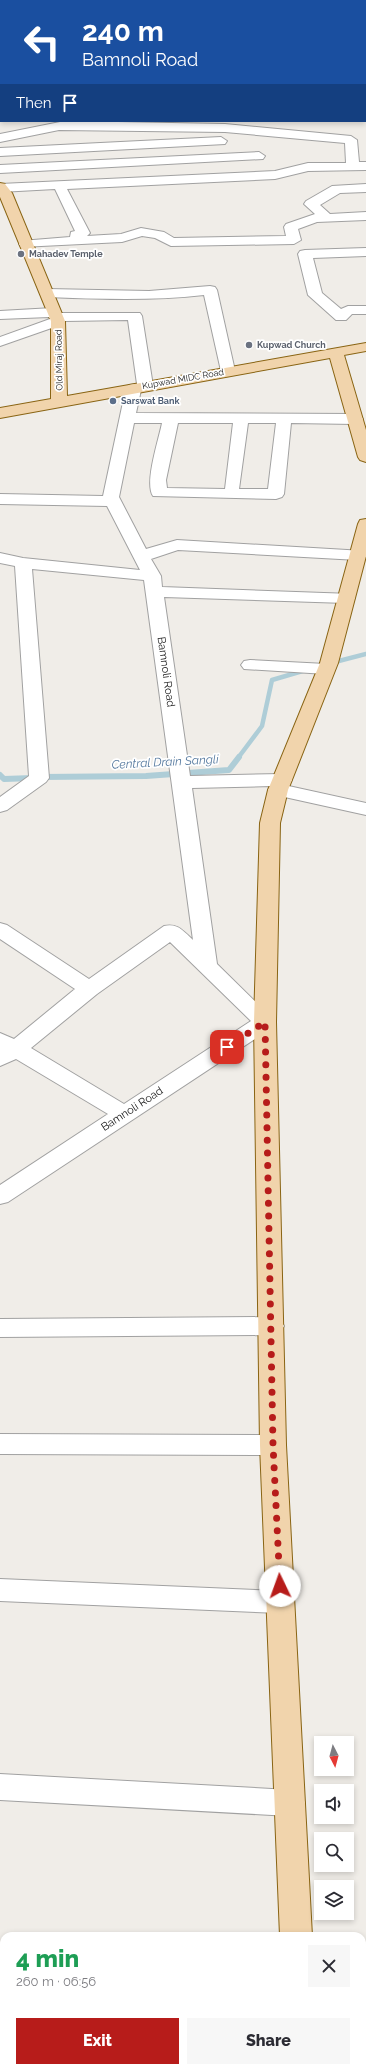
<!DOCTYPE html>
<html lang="en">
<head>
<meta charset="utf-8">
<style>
  :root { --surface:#fff; --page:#f7f7f7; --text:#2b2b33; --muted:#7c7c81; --accent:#b71c1a }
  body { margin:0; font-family:Raleway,sans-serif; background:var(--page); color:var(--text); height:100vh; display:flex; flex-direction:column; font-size:15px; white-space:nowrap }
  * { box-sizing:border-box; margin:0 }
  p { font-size:13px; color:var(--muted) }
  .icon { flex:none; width:22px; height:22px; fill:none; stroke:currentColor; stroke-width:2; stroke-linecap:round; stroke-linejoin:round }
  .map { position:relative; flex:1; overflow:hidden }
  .side { position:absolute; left:0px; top:1932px; width:366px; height:140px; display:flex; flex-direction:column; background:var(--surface); border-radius:12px 12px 0 0; box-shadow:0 2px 6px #0003 }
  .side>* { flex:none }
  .hud { position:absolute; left:0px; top:0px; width:366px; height:122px; box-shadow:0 2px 6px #0003; background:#1a4fa0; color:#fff; overflow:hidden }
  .needle { width:26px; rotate:174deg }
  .tools { position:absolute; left:314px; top:1736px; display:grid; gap:8px }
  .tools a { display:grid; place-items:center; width:40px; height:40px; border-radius:0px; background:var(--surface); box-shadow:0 2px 6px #0003; font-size:20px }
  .pin { position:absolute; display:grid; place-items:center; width:34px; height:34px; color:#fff; margin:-17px; border-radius:8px; box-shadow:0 2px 6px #0006 }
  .me { position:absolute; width:44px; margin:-22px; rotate:357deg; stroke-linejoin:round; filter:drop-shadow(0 0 3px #0008) }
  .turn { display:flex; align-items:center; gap:14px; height:84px; padding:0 16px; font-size:18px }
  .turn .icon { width:52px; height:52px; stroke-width:2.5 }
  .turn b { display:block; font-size:28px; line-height:34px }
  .then { display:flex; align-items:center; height:38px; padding:0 16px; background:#0003; gap:8px; font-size:15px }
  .round { display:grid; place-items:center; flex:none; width:42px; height:42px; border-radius:0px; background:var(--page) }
  .head { display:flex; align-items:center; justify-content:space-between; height:68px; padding:0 16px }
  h1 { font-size:24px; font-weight:800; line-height:30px; color:#1e9e55 }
  .button { display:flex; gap:8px; margin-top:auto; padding:8px 16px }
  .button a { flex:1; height:46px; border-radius:0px; background:var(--accent); color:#fff; font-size:16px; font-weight:800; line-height:46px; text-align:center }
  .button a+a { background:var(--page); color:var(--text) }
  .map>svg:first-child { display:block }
</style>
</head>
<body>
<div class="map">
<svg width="366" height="2072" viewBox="0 0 366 2072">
  <rect width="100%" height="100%" fill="#f0ede8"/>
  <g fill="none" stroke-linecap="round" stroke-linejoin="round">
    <path stroke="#aecdd7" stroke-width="4.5" d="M331 663 366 654
      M238 758 262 726 272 680 306 670"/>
    <path stroke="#aecdd7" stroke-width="6" d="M0 775 4 779 33 778
      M42 777 146 776 229 770 239 757"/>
    <defs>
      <path id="minor" d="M365 33H366V39H365Z
        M365 62H366V68H365Z
        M1 72V80L0 81V73Z
        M365 88 366 89V98L365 97Z
        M0 99H1V107H0Z
        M65 121 225 124 351 136 357 140 359 162H366V170L308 171 275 179 67 189 90 233 87 236 121 234 141 228 164 232 174 238 286 236 284 227 286 224 315 214 304 204 306 201 332 186 366 184V192L340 193 320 205 330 214 366 212V220L317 222 298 229 301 240 294 244 171 246 155 238 142 236 122 242 21 247 19 244 21 241 70 237 71 232 75 231 55 189 0 192V184L275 171 308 163H346L345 143 225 132 59 130 0 142V134Z
        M221 137 227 141 225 144 0 156V148Z
        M259 152 265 156 263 159 0 173V165Z
        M366 248V256L313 258 322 293 341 309 348 306H366V314H352L346 320H336L308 295 298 254 300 251 305 250Z
        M210 286 215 287 217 290 235 371 233 374H223L221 371 204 295C152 301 99 299 47 297L42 296 40 293 42 290 47 289 149 291Z
        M53 308 58 309 60 313H140L142 316 153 386 150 389 141 390 136 413 355 414 360 416 363 419 360 422 355 424 291 423 284 494 282 497 276 499 153 496C144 483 159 439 162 423H134L119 497 146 549 177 540 364 551 366 556 364 559 358 560 178 550 151 559 161 576 162 587 352 594 355 598 352 602 346 603 164 597 190 776 282 774 289 776 292 780 289 784 284 785 366 803V815L271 794 268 790 271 786 192 788 217 964 276 1022 273 1027 8 1202 0 1204V1185L108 1114 16 1059 0 1066V1033L14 1039 75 989 0 939V923L7 925 89 979 164 926C178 923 183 931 193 940L144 580 32 569 49 778 46 782 7 810 0 812V797L29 776 15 566 0 563V553L23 558 140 570 107 506 0 504V494L103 496 126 388 129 385 137 384 128 320 65 321 63 324 0 346V337L50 319 49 317 0 319V311ZM178 423H233L225 489 167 488 166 480ZM248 423H276L268 489H239ZM170 942 251 1021 124 1104 31 1048 97 994Z
        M250 660 326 664 332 665 335 669 332 673 326 674 244 669 241 665 244 661Z
        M271 1317 280 1319 284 1326 280 1333 271 1335 0 1337V1319Z
        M0 1434 273 1435 282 1438 286 1445 282 1452 273 1455 0 1454Z
        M0 1579 280 1591 290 1594 294 1602 290 1610 280 1613 0 1601Z
        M0 1774 290 1790 301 1794 305 1803 301 1812 290 1816 0 1800Z
        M0 1959H4V1989H0Z"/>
      <path id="major" d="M0 183 5 184 12 193 65 321 67 396 366 343V351L344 355 366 430V462L360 460 358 457 330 358 0 418V408L51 399V321L0 197Z
        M366 519V556L338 663 288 790 280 823 276 1022 286 1445 312 1936H280L260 1445 254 1022 260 823 268 790 320 663 358 524 360 520Z
        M286 2068H318L319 2072H285Z"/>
    </defs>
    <use href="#minor" stroke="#a1a1a1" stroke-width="2"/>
    <use href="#major" stroke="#896413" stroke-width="2"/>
    <use href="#minor" fill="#fff" fill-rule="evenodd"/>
    <use href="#major" fill="#f1d4ac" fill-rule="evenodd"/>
  </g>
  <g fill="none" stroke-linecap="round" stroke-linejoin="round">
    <path stroke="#b71c1a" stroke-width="7" stroke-dasharray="0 12.6" d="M227 1047 265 1022 273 1445 280 1586"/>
  </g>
  <g fill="#6b7280" stroke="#fff" stroke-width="1.5">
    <circle cx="21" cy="254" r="4"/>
    <circle cx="249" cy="345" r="4"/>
  </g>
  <circle fill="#5c6f8a" stroke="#fff" stroke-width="1.5" cx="113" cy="401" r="4"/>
  <g text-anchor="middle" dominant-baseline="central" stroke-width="3.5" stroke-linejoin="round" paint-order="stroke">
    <g font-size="9" font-weight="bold" fill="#5b616d" stroke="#fff" text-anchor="start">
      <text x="29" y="254">Mahadev Temple</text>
      <text x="257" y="345">Kupwad Church</text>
    </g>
    <g font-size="9" fill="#202020" stroke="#fff">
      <text transform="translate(59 360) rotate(-91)">Old Miraj Road</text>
      <text transform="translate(183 379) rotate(-10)">Kupwad MIDC Road</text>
    </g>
    <g font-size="9" font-weight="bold" fill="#4e5e75" stroke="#fff" text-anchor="start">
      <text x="121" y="401">Sarswat Bank</text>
    </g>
    <g font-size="11" fill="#202020" stroke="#fff">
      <text transform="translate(166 672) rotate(82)">Bamnoli Road</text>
      <text transform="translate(132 1109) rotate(-33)">Bamnoli Road</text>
    </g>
    <g font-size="12" font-style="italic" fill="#54789e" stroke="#fff">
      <text transform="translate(165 762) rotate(-3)">Central Drain Sangli</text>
    </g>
  </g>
</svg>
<div class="tools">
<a><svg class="needle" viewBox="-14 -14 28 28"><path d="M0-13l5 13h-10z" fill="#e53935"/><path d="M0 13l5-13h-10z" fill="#7c7c81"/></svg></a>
<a><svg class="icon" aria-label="sound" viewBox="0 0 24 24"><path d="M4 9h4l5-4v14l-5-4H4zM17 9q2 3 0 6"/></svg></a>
<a><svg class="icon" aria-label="search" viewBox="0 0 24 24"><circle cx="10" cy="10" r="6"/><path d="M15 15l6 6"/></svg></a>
<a><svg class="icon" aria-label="layers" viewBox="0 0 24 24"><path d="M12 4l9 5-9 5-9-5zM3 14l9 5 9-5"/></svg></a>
</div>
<div class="pin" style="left:227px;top:1047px;background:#d93025"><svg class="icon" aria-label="arrive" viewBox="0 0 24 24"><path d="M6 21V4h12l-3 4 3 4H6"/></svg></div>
<svg class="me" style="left:280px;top:1586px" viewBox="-20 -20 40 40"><circle r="19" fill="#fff"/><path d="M0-13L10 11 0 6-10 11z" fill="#b71c1a"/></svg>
<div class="hud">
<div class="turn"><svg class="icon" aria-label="left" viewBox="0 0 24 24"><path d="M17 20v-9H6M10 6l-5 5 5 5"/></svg><div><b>240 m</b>Bamnoli Road</div></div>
<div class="then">Then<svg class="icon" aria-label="arrive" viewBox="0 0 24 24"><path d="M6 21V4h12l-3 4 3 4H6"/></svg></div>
</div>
<section class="side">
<div class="head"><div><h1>4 min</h1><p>260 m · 06:56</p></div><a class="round"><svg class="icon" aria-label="close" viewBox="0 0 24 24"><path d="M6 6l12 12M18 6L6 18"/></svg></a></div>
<div class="button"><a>Exit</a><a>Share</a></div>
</section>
</div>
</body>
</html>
